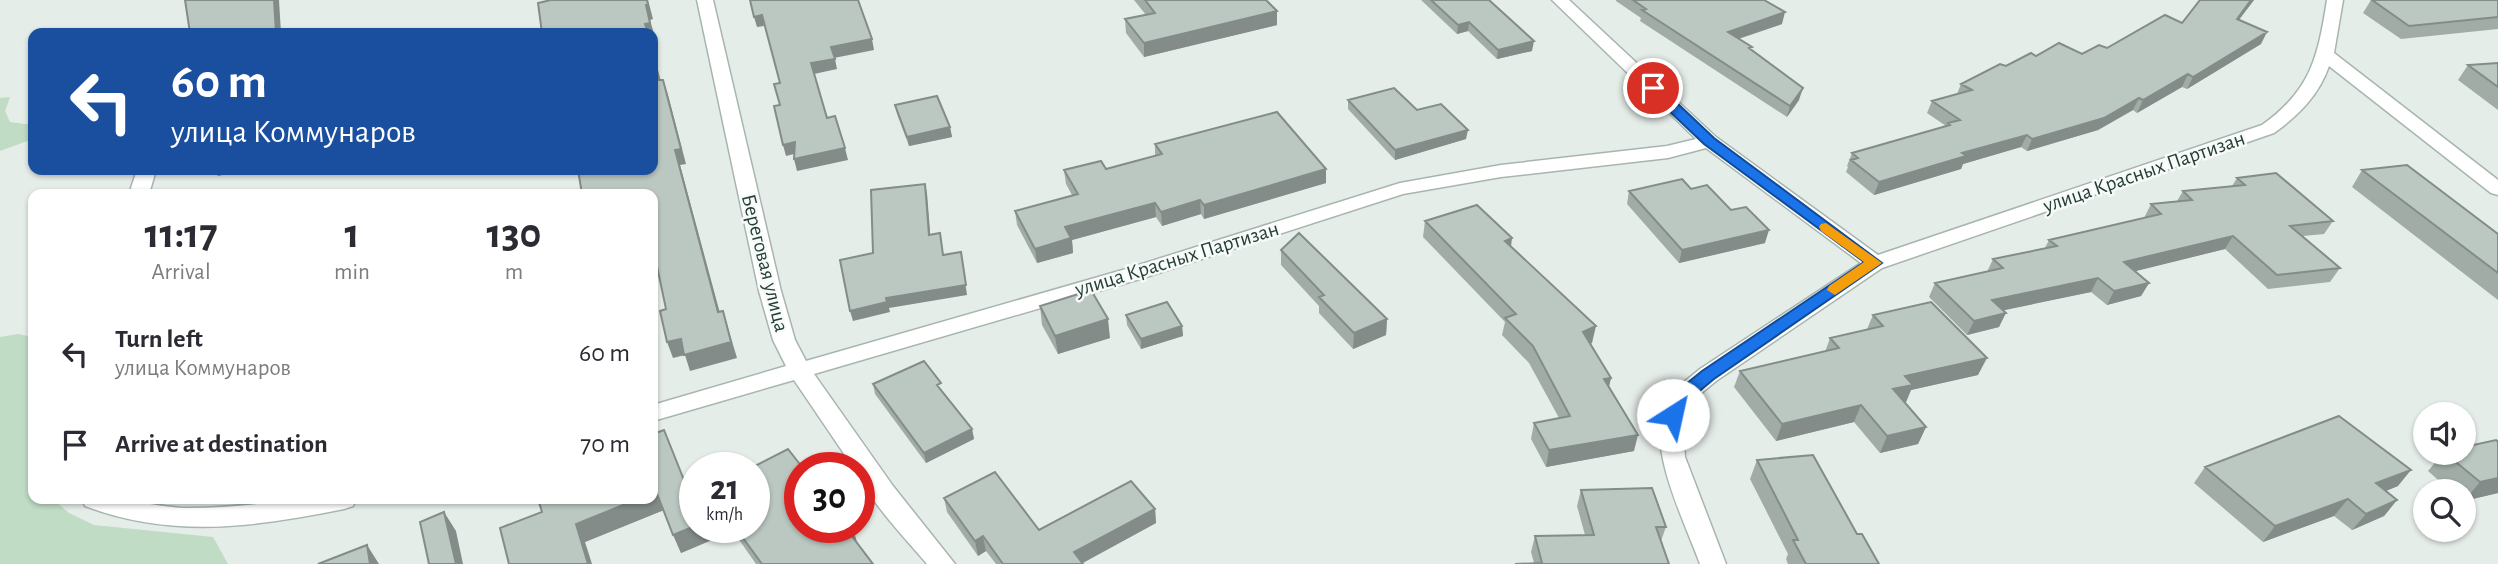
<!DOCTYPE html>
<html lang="en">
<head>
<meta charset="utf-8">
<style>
  :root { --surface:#fff; --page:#f7f7f7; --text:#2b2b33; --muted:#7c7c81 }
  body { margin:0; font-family:"Alegreya Sans",sans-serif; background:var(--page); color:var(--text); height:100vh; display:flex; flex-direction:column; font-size:26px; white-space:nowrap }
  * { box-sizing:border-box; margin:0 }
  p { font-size:23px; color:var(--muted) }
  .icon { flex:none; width:38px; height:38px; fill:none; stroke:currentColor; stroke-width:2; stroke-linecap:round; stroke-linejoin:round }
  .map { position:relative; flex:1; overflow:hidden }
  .drawer { position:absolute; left:28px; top:189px; width:630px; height:315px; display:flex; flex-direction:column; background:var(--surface); border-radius:14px; box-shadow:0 2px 5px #0004 }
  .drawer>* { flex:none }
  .top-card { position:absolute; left:28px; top:28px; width:630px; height:147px; border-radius:14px; box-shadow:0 2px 5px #0004; background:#1a4fa0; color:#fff; overflow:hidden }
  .buttons { position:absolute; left:2413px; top:402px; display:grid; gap:14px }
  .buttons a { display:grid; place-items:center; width:63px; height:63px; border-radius:50%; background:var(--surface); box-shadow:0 2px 5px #0004; font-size:35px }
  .speed { position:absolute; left:679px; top:452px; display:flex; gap:14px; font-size:35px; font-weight:700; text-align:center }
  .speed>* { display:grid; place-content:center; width:91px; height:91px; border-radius:50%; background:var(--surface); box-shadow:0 2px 5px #0004; line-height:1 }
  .speed small { font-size:18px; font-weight:400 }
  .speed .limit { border:10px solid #d22; background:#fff; color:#111 }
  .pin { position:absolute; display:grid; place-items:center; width:60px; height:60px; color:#fff; margin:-30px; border:4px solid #fff; border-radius:50%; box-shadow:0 2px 7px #0007 }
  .me { position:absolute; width:77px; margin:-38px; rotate:35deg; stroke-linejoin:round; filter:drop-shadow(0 0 5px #0008) }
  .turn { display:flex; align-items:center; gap:24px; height:147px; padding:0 28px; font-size:32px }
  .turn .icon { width:91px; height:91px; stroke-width:2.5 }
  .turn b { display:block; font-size:49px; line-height:60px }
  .eta { display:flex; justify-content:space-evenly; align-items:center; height:119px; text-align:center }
  .eta b { font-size:42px; font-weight:600; line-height:49px }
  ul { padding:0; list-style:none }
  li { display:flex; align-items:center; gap:21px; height:91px; padding:0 28px }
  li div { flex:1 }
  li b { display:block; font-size:26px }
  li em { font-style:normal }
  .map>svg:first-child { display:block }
</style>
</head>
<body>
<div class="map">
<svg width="2498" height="564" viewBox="0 0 2498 564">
  <rect width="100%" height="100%" fill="#e5ede9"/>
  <path fill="#c0dcc5" d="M10 97 5 111 10 122 33 125V139L0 151V98Z
    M18 334 33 337V499H53L69 513 94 525 213 537 228 564H0V337Z"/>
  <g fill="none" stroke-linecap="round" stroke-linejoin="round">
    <defs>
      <path id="street" d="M697 0H713L781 291 795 340 806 361 1126 269 1400 183 1501 165 1667 146 1696 139 1552 0H1569L1716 137 1878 255 2262 125C2311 90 2318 57 2327 0H2343L2334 53 2498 180V195L2491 193 2329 66C2319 95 2299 115 2274 133L1882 268 1716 381 1687 405 1683 429 1685 457 1726 564H1700C1684 519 1642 441 1668 395L1700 369 1861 263 1706 148 1668 158 1501 177 1403 194 1140 279 814 374 893 486 955 564H927C910 543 859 492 859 467H853L794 380 653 421V405L786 366 773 340 759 291Z
        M137 170H156L149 194H129Z
        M82 499C94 499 107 497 120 499 141 502 162 507 184 508 242 509 299 496 356 499L353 506 344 509C255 527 172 539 85 506Z"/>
    </defs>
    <use href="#street" stroke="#a8b5af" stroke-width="3"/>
    <use href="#street" fill="#fff" fill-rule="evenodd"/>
  </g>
  <path fill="#a1aca7" d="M1134 0H1266L1277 25 1144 57 1126 33 1125 19 1146 15Z
    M1421 0H1489L1532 51 1497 59 1468 31 1457 34Z
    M1616 0H1764L1782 24 1739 39 1751 50 1799 100 1787 117 1640 21 1641 18 1616 1Z
    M2200 0H2254L2239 20 2261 44 2187 89 2182 87 2137 113 2133 110 2098 130 2027 151 2021 147 1963 164 1961 169 1874 195 1846 172 1848 167 1847 166 1852 153 1946 126 1927 113 1932 101 1957 94 1961 84 2036 56 2082 54 2107 48 2182 23Z
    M2371 0H2498V29L2401 39 2363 13Z
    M2498 63V110L2458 80 2468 65Z
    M1348 100 1417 110 1466 139 1395 160 1348 109Z
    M895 105 950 127 952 137 909 146 897 114Z
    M1155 144 1326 169V183L1204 219 1201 214 1162 226 1156 217 1072 240 1073 253 1037 263 1017 225 1015 211 1072 195 1066 184 1064 170 1106 169 1155 156Z
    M2362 170 2498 234V300L2352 187Z
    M2237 178 2333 221 2324 234 2303 236 2340 268 2330 282 2268 289 2225 249 2135 271 2149 283 2141 296 2107 305 2091 292 2003 310 1999 327 1967 335 1929 297 1935 283 1987 272 1993 259 2045 248 2049 240 2144 218 2151 204 2177 201 2183 191 2232 186Z
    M1629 191 1731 210 1765 243 1679 263 1627 204Z
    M1425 221 1511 246 1592 343 1590 344 1611 378 1609 386 1634 451 1546 467 1531 439 1534 423 1559 418 1529 363 1502 335 1505 322 1423 237Z
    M1281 250 1387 319 1386 335 1353 349 1319 313V306L1281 265Z
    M1040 306 1110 338 1058 354 1042 325Z
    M1126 315 1182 326 1183 336 1141 349 1127 325Z
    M1873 315 1978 375 1911 390 1906 402H1904L1926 427 1918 444 1880 453 1854 422 1776 441 1734 387 1740 371 1825 352 1830 338 1867 329Z
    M873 384 943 392 972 429 974 439 926 463 875 394Z
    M2498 442V493L2464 501V492H2452L2428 471 2443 453H2464Z
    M1757 460 1857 534 1879 564H1788L1786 559 1788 554 1750 479Z
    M2205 467 2398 486 2386 491 2397 500 2384 516 2352 530 2334 516 2263 542 2194 483Z
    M1581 490 1666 527 1661 541 1669 564 1534 563 1531 552 1535 536 1585 535 1577 506Z
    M944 498 1039 530 1155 509 1156 523 1082 563 1083 564H996L986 551 978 556 947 512Z
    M653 499 695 527H852L857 542 873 564H756L733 531 681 553 664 510 585 542 542 512Z"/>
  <path fill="#838c88" d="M274 0H279L281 33H276Z
    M647 0H648L653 19 650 20 655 37 653 38V33H648L645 24 646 5Z
    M2251 0H2254L2230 31 2237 19Z
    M1277 11V25L1144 57V43Z
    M1785 12 1782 24 1725 43 1728 32Z
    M762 15 764 26 757 27 754 17Z
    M1469 22 1468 31 1457 34 1458 25Z
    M2267 32 2261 44 2187 89 2193 77Z
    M872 39 874 50 834 58 831 47Z
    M1534 41 1532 51 1497 59 1498 50Z
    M653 49 664 95 659 80 653 54Z
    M835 59 837 69 814 74 811 63Z
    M2188 74 2182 87 2137 113 2143 100Z
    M663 80 668 95 686 164 680 165 724 328 718 312 675 150Z
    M1803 88 1799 100 1787 117 1790 106Z
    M2139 98 2133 110 2098 130 2027 151 2032 139Z
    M950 127 952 137 909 146 907 137Z
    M1468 130 1466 139 1395 160V150Z
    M2027 135 2021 147 1963 164 1961 169 1874 195 1879 182 1962 153Z
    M795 142 798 153 786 156 783 145Z
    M845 148 848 160 797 171 794 159Z
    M1326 169V183L1204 219V205Z
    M215 170H245L218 176Z
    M925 184 927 193 931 244 929 235Z
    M1200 200 1201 214 1162 226 1161 212Z
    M1155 203 1156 217 1072 240 1073 253 1037 263 1035 249 1065 227Z
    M1769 230 1765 243 1679 263 1682 250Z
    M2233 236 2225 249 2116 276 2124 262Z
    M1512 238 1510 255 1505 241Z
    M961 252 967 295 889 308 890 312 853 321 850 311 886 298Z
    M2098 278 2091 292 1986 314 1992 300Z
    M2149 283 2141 296 2107 305 2114 291Z
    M723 311 737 358 690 371 685 355 673 358 667 342Z
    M2006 313 1999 327 1967 335 1974 321Z
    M1108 319 1110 338 1058 354 1055 336Z
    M1387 319 1386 335 1353 349 1354 333Z
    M1182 326 1183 336 1141 349V339Z
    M1596 326 1592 343 1579 348 1583 332Z
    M1987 358 1978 375 1911 390 1906 402 1886 406 1893 389 1905 376Z
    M1611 378 1607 395 1604 379Z
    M1861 405 1854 422 1776 441 1782 424Z
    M1926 427 1918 444 1880 453 1887 436Z
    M972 429 974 439 926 463 924 453Z
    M1638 435 1634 451 1546 467 1549 450Z
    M2411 470 2398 486 2363 500 2376 483Z
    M2498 478V493L2464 501 2480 482Z
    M656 491 664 510 585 542 592 564H588L576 524 638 499H653V493Z
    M2348 499 2334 516 2263 542 2275 526Z
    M2397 500 2384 516 2352 530 2366 514Z
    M1155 509 1156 523 1081 564 1074 552Z
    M444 512 456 531 463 564H456Z
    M695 527H731L733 531 681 553 673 535Z
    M845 527H852L857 542Z
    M983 536 986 551 978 556 975 541Z
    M367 545 379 564H370Z"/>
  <path fill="#bbc8c2" stroke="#838c88" stroke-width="2" d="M185 0H274L276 33H190Z
    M551 0H647L648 5H646L650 23 645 24 648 33H542L538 3Z
    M750 0H858L872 39 831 47 835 59 811 63 827 118 835 116 845 148 794 159 795 142 783 145 774 106 780 105 774 84 780 83 762 15 754 17Z
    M1145 0H1266L1277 11 1144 43 1125 19 1155 13Z
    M1431 0H1489L1534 41 1498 50 1469 22 1458 25Z
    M1633 0H1764L1785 12 1728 32 1752 47 1749 48 1803 88 1790 106 1642 10 1646 9Z
    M2200 0H2251L2237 19 2267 32 2193 77 2188 74 2143 100 2139 98 2104 118 2032 139 2027 135 1962 153 1966 156 1879 182 1851 160 1858 158 1852 153 1950 125 1948 123 1960 120 1932 101 1972 90 1961 84 2000 64 2006 66 2031 53 2036 56 2059 43 2082 54 2099 45 2107 48 2165 15 2182 23Z
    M2372 0H2498V17L2409 26Z
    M653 54 659 80H663L681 149 675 150 718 312 723 311 731 342 684 355 681 339 667 342 660 311 666 309 653 247V194H582L578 170H653Z
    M2498 63V87L2468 65Z
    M1394 88 1417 110 1441 104 1468 130 1395 150 1348 100Z
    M937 96 950 127 907 137 895 105Z
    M1277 112 1326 169 1204 205 1200 200 1161 212 1155 203 1065 227 1071 238 1035 249 1015 211 1078 194 1064 170 1101 161 1106 169 1162 154 1155 144Z
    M2407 165 2498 234V273L2362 170Z
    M2276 173 2333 221 2290 226 2340 268 2277 275 2233 236 2124 262 2149 283 2114 291 2098 278 1992 300 2006 313 1974 321 1935 283 2003 268 1993 259 2057 246 2049 240 2161 214 2151 204 2192 200 2183 191 2245 185 2237 178Z
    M1682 179 1691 189 1707 185 1731 210 1746 207 1769 230 1682 250 1629 191Z
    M925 184 929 235 940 233 943 255 961 252 966 285 886 298 887 302 850 311 840 260 873 253 871 190Z
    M1477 205 1512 238 1505 241 1596 326 1583 332 1611 378 1604 379 1638 435 1549 450 1534 423 1570 416 1533 346 1505 318 1516 314 1425 221Z
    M1299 233 1387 319 1354 333 1319 297 1324 295 1281 250Z
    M1091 290 1108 319 1055 336 1040 306Z
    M1167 302 1182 326 1141 339 1126 315Z
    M1931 302 1987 358 1905 376 1913 385 1893 389 1926 427 1887 436 1861 405 1782 424 1740 371 1839 348 1830 338 1883 326 1873 315Z
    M924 361 941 383 937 385 972 429 924 453 873 384Z
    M2339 416 2411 470 2376 483 2397 500 2366 514 2348 499 2275 526 2205 467Z
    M664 430 684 480 695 476V526L673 535 656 491 653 493V434Z
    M2496 440 2498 442V478L2480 482 2445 453H2464V447Z
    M788 449 802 467H800V527H846H845L873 564H762L735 527H754V467H753Z
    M1813 455 1857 534H1862L1879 564H1806L1793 540H1798L1757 460Z
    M995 472 1039 530 1131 481 1155 509 1074 552 1083 564H1003L983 536 975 541 944 498Z
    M1652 488 1666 527H1656L1669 564H1515L1542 563 1535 536 1594 535 1581 490Z
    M538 499H638L576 524 588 564H509L500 528 542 512Z
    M444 512 456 564H429L420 522Z
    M367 545 370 564H318Z"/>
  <path fill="#1a73e8" stroke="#114b97" stroke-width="2" d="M1653 84 1658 85 1714 138 1882 263 1714 379 1684 404 1680 420H1667L1665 415 1670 397 1702 371 1864 262 1704 144 1648 91 1646 88Z"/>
  <path fill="#f59e0b" d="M1826 223 1882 263 1835 295 1827 290 1829 286 1864 262 1821 231 1819 227 1821 224Z"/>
  <g text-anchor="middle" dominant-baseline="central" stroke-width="5" stroke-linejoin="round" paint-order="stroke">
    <g font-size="21" fill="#263e35" stroke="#f6faf8">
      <text transform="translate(2144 172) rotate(-19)">улица Красных Партизан</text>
      <text transform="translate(1177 259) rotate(-17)">улица Красных Партизан</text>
      <text transform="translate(765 263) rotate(76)">Береговая улица</text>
    </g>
  </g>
</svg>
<div class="buttons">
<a><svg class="icon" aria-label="sound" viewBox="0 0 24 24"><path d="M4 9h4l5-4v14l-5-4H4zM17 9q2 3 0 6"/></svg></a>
<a><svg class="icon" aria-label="search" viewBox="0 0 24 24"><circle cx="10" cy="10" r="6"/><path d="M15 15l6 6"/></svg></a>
</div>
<div class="speed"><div>21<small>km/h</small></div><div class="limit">30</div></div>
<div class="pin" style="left:1653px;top:88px;background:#d93025"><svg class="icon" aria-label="arrive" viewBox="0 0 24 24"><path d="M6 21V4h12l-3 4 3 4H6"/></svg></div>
<svg class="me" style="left:1673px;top:415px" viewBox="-20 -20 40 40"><circle r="19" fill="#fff"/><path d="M0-13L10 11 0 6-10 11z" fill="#1a73e8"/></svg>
<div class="top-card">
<div class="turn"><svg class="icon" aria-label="left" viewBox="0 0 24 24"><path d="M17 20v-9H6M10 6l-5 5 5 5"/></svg><div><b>60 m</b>улица Коммунаров</div></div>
</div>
<section class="drawer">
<div class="eta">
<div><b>11:17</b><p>Arrival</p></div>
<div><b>1</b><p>min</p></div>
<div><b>130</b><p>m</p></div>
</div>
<ul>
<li><svg class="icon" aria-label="left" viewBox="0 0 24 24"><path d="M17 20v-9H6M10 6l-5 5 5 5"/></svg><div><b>Turn left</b><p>улица Коммунаров</p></div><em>60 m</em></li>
<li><svg class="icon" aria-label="arrive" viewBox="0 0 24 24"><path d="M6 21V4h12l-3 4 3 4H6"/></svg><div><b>Arrive at destination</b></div><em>70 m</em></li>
</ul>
</section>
</div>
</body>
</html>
